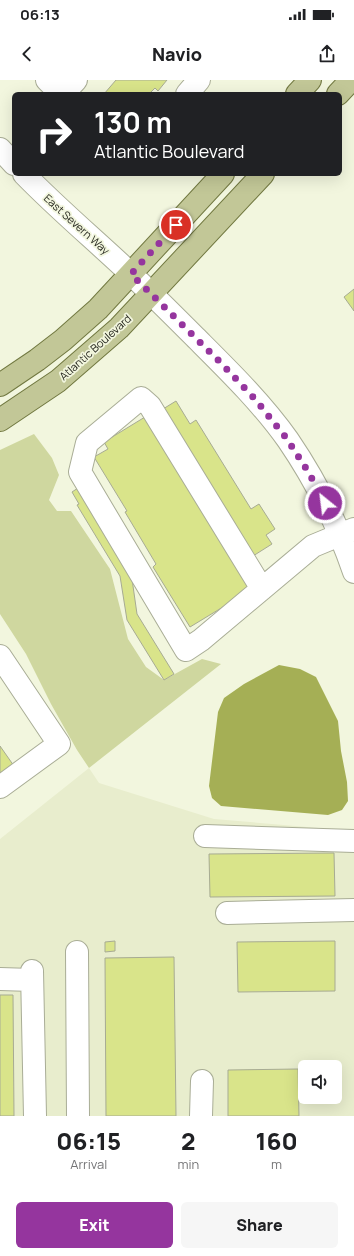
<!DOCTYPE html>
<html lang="en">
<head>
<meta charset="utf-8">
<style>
  :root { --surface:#fff; --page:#f6f6f6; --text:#202124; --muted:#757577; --accent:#95359e }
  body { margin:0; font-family:Manrope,sans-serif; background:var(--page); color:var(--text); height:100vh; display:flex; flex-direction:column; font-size:15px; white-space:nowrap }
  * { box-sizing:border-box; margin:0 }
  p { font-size:13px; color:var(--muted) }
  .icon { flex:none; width:22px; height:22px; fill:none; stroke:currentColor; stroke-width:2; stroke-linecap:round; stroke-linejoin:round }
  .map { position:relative; height:1036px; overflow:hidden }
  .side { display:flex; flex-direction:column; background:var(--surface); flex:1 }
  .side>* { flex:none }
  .top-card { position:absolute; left:12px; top:12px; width:330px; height:84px; border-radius:6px; box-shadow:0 4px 16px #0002; background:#202124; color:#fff; overflow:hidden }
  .buttons { position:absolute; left:298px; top:980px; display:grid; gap:8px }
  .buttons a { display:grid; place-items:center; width:44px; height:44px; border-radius:6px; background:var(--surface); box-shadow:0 4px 16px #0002; font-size:20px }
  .pin { position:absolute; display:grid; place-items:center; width:34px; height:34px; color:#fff; margin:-17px; border:2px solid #fff; border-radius:50%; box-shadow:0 1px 4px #0007 }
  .me { position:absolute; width:44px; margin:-22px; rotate:331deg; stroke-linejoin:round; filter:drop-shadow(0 0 3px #0008) }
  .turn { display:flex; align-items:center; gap:14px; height:84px; padding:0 16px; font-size:18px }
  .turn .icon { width:52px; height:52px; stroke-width:2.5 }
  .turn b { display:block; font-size:28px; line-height:34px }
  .eta { display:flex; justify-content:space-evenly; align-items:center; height:68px; text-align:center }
  .eta b { font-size:24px; font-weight:800; line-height:28px }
  .button { display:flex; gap:8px; margin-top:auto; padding:8px 16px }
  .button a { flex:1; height:46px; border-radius:6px; background:var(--accent); color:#fff; font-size:16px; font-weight:800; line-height:46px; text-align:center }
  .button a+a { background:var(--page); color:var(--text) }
  .status { display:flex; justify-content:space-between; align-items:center; height:28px; padding:0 20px; background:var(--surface); direction:ltr }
  .status svg { height:11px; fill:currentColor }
  header { display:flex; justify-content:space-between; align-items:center; height:52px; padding:0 16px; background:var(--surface); font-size:18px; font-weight:800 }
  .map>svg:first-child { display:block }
</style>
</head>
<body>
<div class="status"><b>06:13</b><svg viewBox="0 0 49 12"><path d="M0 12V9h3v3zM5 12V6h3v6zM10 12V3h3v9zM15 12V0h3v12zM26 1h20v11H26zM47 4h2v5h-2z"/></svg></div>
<header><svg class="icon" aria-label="back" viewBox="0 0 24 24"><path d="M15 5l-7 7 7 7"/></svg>Navio<svg class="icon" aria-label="share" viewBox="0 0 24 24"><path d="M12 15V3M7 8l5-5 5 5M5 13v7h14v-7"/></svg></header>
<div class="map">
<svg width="354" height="1036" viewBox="0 0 354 1036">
  <rect width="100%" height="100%" fill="#f2f6de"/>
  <path fill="#e8edcd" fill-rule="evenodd" d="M89 688 99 703 214 739 354 751V1036H0V759ZM305 987H335V1017H305Z"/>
  <path fill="#cfd79f" d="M34 354 52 378 59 395 49 420 57 431H71L110 489 128 559 146 587 164 600 202 579 221 584 89 688 77 670 51 624 26 574 0 534V370Z"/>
  <path fill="#a5af55" d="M279 585 300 589 316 597 338 641 341 671 347 702 348 721 342 730 328 735 221 726 212 718 209 706 218 632 224 618 244 604Z"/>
  <path fill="#d9e48a" stroke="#a7ab93" d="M116 0H167L158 11 155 8 149 14H104Z
    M354 209V231L344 217Z
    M176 321 190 344 196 340 251 429 259 424 275 449 266 455 272 464 253 476 163 329Z
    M145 337 251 510 190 547 153 487 156 484 125 432 127 431 94 377 108 369 104 362Z
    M78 408 131 492 137 534 174 594 164 600 127 540 120 496 77 425 79 424 72 412Z
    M0 666 14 686 0 695Z
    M334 773 335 816 210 817 209 774Z
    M115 861V871L105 872V862Z
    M335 861V911L238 912 237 862Z
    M174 877 176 1036H106L105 878Z
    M0 915H13L14 1036H0Z
    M298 989 299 1036H228V990Z"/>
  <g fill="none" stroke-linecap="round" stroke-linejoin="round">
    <defs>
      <path id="minor" d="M47 0 61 14
        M63 14 76 0
        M187 14 199 0
        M0 69 14 84
        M24 94C58 129 95 160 130 193 152 214 173 235 195 257 227 289 261 322 288 360 316 401 338 445 354 492
        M262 509 150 326 141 318 87 363 80 392 186 570 201 560 313 466 354 449
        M0 576 59 664 0 707
        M205 756 354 761
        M227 833 354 830
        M77 872 78 1036
        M32 891 35 1036
        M0 899 32 900
        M201 1036 202 1001"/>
      <path id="major" d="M297 14 310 0
        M338 14 351 0
        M0 305 37 280 63 260 98 229 223 94
        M0 340 58 301 119 248 263 94"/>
    </defs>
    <use href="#minor" stroke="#a9ad96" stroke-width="24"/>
    <use href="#major" stroke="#717840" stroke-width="24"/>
    <use href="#minor" stroke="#fff" stroke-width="22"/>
    <use href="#major" stroke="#c2c797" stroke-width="22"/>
  </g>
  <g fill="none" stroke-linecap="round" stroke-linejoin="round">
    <path stroke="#95359e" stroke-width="7" stroke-dasharray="0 12.6" d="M176 145 131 194 220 282 255 319 287 359 309 393 325 423"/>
  </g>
  <g text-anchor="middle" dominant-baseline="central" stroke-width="3.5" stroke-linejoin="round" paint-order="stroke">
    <g font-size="11" fill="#282920" stroke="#f2f6de">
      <text transform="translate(77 144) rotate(42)">East Severn Way</text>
      <text transform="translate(95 267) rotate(-42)">Atlantic Boulevard</text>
    </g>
  </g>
</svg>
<div class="buttons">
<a><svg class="icon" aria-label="sound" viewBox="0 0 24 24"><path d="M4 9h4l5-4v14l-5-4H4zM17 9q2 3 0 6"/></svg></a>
</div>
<div class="pin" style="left:176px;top:145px;background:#d93025"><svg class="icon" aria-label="arrive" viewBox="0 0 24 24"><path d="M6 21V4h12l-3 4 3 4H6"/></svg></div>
<svg class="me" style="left:325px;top:423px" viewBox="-20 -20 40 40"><circle r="17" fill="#95359e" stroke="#fff" stroke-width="3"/><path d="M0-11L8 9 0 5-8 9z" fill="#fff"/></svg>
<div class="top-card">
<div class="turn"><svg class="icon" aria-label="right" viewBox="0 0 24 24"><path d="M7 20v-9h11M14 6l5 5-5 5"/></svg><div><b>130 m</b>Atlantic Boulevard</div></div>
</div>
</div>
<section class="side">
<div class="eta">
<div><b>06:15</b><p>Arrival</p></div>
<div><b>2</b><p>min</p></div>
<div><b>160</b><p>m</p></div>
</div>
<div class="button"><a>Exit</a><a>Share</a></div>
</section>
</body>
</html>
